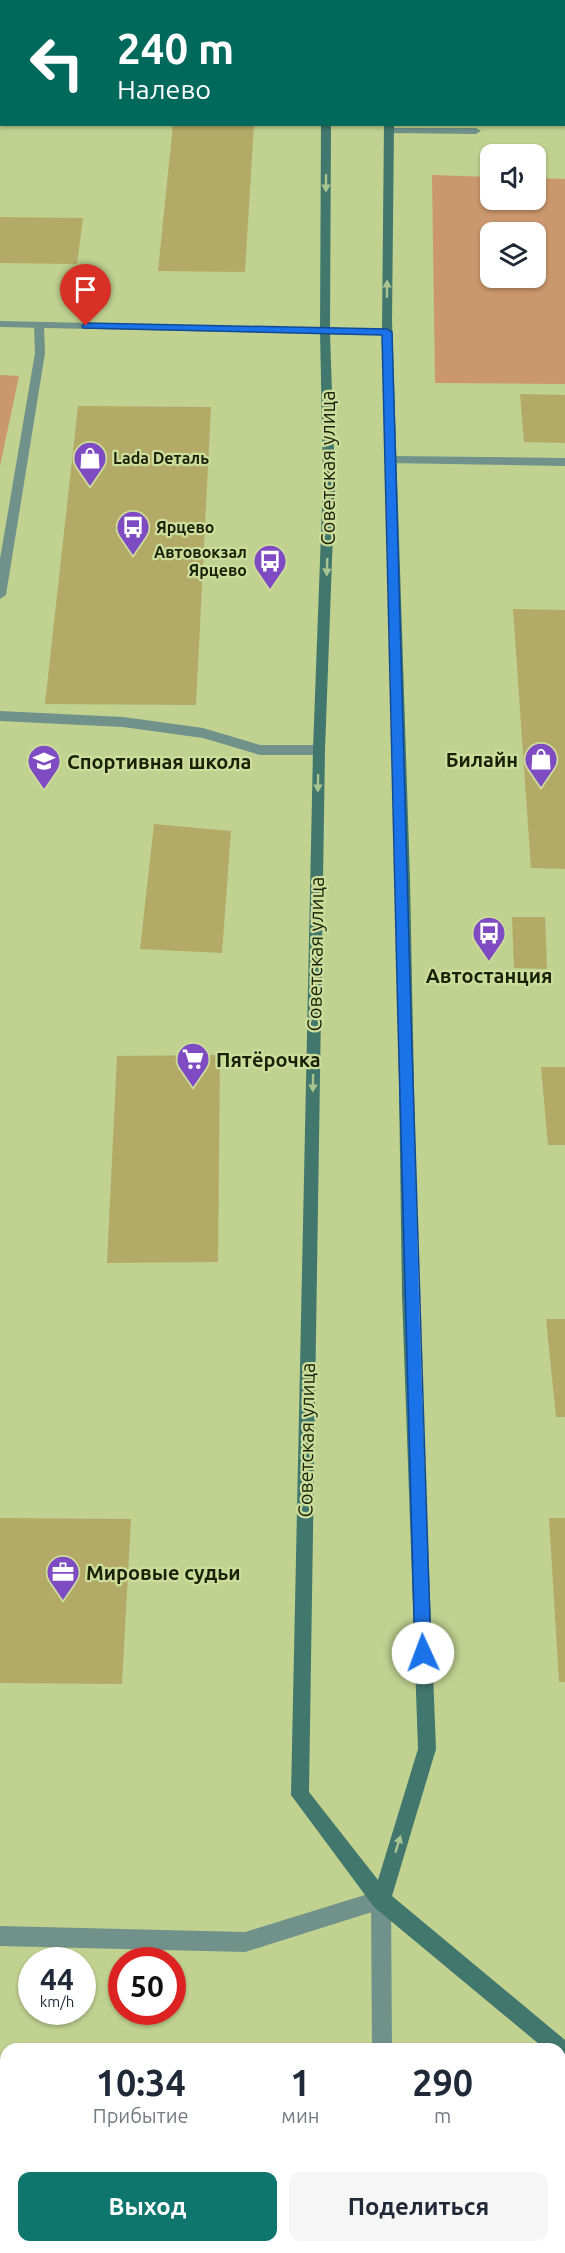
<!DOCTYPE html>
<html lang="ru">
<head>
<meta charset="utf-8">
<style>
  :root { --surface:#fff; --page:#f6f6f7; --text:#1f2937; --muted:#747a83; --accent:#0f766e }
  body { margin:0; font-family:Ubuntu,sans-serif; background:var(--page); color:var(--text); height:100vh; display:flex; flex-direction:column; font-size:22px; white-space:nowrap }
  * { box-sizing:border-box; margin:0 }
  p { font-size:20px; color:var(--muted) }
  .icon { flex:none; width:33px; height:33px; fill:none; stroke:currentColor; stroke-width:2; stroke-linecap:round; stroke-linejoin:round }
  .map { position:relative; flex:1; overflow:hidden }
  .panel { position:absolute; left:0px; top:2043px; width:566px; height:210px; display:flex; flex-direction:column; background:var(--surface); border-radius:18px 18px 0 0; box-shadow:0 2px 4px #0004 }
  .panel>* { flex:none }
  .hud { position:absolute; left:0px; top:0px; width:566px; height:126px; box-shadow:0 2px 4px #0004; background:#00695c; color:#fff; overflow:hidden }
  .controls { position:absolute; left:480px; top:144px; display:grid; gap:12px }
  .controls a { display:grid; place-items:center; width:66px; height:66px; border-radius:12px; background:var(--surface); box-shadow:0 2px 4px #0004; font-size:30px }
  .speed { position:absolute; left:18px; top:1947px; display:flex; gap:12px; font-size:30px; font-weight:700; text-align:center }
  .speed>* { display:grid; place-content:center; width:78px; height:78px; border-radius:50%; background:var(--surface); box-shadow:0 2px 4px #0004; line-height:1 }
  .speed small { font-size:15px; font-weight:400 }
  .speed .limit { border:9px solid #d22; background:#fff; color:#111 }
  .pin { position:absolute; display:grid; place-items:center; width:51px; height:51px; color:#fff; margin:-62px -26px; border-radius:50% 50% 50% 0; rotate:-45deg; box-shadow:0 0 6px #0007 }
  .pin .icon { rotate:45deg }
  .me { position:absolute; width:66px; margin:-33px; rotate:358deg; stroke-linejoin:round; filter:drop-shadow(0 0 4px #0008) }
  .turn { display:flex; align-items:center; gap:21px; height:126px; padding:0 18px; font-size:27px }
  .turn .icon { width:78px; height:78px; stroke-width:2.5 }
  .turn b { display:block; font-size:42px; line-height:51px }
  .eta { display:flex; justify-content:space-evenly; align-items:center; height:102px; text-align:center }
  .eta b { font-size:36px; font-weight:600; line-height:42px }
  .action { display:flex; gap:12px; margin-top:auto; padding:12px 18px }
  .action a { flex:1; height:69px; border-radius:12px; background:var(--accent); color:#fff; font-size:24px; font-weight:600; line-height:69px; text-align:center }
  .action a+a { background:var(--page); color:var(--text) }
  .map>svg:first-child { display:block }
</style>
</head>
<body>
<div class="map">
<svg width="565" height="2253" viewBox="0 0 565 2253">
  <rect width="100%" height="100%" fill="#c0d190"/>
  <path fill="#cb976d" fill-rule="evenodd" d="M432 175 490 177V200H536V178L565 179V384L435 383ZM490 232H536V278H490Z
    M0 375 19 376 0 466Z"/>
  <path fill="#b4aa67" d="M173 124H254L245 272 158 271Z
    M0 217 83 218 77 264 0 263Z
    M520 394 565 395V443L524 442Z
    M78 406 211 407 196 705 45 704Z
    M513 609 565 610V869L531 868Z
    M154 824 231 831 222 953 140 949Z
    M512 917H545L547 969 514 968Z
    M220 1055 218 1262 107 1263 117 1056Z
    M541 1067H565V1145H548Z
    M546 1319H565V1417H556Z
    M0 1518 131 1519 122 1684 0 1683Z
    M549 1518H565V1682H559Z
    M11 2247H300L299 2253H11Z"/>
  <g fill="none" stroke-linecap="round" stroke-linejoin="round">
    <path fill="#70928b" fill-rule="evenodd" d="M0 61H2V67H0Z
      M389 128H476L481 131 476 134 386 133 384 131Z
      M39 322 44 325 45 353 6 595 0 599V559L35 353 34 325Z
      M0 711 123 717 203 728 260 745H319L325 750 319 755H260L203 738 123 727 0 721Z"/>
    <path fill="#70928b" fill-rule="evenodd" d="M391 456 565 458V466L387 463V457Z
      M381 1890 388 1893 391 1900 392 2049H372L371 1900 374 1893Z
      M373 2247H393L394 2253H372Z"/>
    <path fill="#70928b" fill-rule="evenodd" d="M0 321 325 328 330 331 325 334 0 327Z
      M381 1890 388 1893 391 1900 388 1907 245 1952 0 1946V1926L245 1932Z"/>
    <path fill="#41776d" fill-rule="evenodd" d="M323 0H331L332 2H322Z
      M387 0H395L396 2H386Z
      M321 124H331L330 328 382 329 384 124H394L392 320 410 880 418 1294 436 1749 392 1896 565 2040V2063L560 2061V2049H545L374 1907 291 1795 313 750 323 479 320 331ZM330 334 382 335 396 880 402 1294 418 1749 378 1880 309 1792 325 750 335 479Z"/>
  </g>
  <defs><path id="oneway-solid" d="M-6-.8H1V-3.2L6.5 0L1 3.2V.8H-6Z" transform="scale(1.5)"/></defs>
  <g fill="#aac490">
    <use href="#oneway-solid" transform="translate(326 183) rotate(90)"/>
    <use href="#oneway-solid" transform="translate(387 289) rotate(-89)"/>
    <use href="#oneway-solid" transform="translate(327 567) rotate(92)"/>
    <use href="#oneway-solid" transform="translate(318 783) rotate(91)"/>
    <use href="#oneway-solid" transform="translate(313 1083) rotate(91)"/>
    <use href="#oneway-solid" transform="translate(398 1844) rotate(-73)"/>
  </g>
  <path fill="#1a73e8" stroke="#114b97" stroke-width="1.5" d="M86 323 387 329 392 332C406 772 414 1213 431 1653L429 1659 423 1661 418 1659 415 1653C400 1214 394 774 382 335L83 328 82 326Z"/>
  <defs>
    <symbol id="shop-pin" viewBox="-11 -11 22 30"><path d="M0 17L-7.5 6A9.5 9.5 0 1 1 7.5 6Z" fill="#7f4bc3" stroke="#cdde9c"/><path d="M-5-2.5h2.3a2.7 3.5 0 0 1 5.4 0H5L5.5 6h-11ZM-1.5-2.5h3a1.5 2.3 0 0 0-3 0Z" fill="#fff"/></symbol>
    <symbol id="bus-pin" viewBox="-11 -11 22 30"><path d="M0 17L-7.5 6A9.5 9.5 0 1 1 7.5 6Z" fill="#7f4bc3" stroke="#cdde9c"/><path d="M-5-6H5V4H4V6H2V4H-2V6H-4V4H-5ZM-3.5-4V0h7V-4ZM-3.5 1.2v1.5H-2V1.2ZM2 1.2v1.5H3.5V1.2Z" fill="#fff"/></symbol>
    <symbol id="school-pin" viewBox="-11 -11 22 30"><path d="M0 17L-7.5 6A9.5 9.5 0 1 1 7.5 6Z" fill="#7f4bc3" stroke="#cdde9c"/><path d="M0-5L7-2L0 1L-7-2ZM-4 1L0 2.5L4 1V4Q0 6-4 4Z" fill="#fff"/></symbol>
    <symbol id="supermarket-pin" viewBox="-11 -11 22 30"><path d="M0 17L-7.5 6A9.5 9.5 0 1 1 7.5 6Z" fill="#7f4bc3" stroke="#cdde9c"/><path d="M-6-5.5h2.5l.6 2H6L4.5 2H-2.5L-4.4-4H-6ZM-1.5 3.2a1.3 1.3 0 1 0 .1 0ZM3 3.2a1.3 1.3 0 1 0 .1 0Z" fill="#fff"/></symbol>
    <symbol id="office-pin" viewBox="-11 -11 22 30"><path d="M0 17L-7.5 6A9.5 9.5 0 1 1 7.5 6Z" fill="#7f4bc3" stroke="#cdde9c"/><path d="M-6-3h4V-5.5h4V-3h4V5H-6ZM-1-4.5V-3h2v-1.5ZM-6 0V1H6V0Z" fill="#fff"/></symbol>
  </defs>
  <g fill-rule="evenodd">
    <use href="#shop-pin" x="71" y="439" width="38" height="52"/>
    <use href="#bus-pin" x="114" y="508" width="38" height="52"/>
    <use href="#bus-pin" x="251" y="542" width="38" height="52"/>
    <use href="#shop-pin" x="522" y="740" width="38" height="52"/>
    <use href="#school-pin" x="25" y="742" width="38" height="52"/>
    <use href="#bus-pin" x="470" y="914" width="38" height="52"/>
    <use href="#supermarket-pin" x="174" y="1040" width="38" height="52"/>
    <use href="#office-pin" x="44" y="1553" width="38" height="52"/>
  </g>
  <g text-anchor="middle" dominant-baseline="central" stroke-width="4.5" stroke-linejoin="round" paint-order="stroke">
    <g font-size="16" font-weight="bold" fill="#1b2107" stroke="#cdde9c" text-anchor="start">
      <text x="113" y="458">Lada Dеталь</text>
      <text x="156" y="527">Ярцево</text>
      <text x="247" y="552" text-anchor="end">Автовокзал<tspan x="247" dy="18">Ярцево</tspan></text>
    </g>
    <g font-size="20" fill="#1b2107" stroke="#cdde9c">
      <text transform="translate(327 468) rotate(-90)">Советская улица</text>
      <text transform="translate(315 954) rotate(-89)">Советская улица</text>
      <text transform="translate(306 1440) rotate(-89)">Советская улица</text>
    </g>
    <g font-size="20" font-weight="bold" fill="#1b2107" stroke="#cdde9c" text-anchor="start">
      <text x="518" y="759" text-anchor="end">Билайн</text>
      <text x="67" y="761">Спортивная школа</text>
      <text x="489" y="975" text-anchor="middle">Автостанция</text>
      <text x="216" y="1059">Пятёрочка</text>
      <text x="86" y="1572">Мировые судьи</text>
    </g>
  </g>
</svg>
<div class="controls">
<a><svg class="icon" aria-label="sound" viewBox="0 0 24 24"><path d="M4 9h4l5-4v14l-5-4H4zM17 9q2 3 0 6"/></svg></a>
<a><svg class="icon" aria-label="layers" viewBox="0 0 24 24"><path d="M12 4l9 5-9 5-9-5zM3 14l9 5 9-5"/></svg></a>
</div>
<div class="speed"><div>44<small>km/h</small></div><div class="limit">50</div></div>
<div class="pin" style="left:86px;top:326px;background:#d93025"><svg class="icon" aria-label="arrive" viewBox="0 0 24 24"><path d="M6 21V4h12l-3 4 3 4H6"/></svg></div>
<svg class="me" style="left:423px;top:1653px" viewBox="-20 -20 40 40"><circle r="19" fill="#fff"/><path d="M0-13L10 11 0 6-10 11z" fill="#1a73e8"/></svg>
<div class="hud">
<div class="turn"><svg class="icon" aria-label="left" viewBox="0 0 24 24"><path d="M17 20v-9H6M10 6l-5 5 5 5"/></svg><div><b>240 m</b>Налево</div></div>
</div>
<section class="panel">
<div class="eta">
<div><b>10:34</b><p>Прибытие</p></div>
<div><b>1</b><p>мин</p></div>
<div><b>290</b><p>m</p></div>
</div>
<div class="action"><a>Выход</a><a>Поделиться</a></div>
</section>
</div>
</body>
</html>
